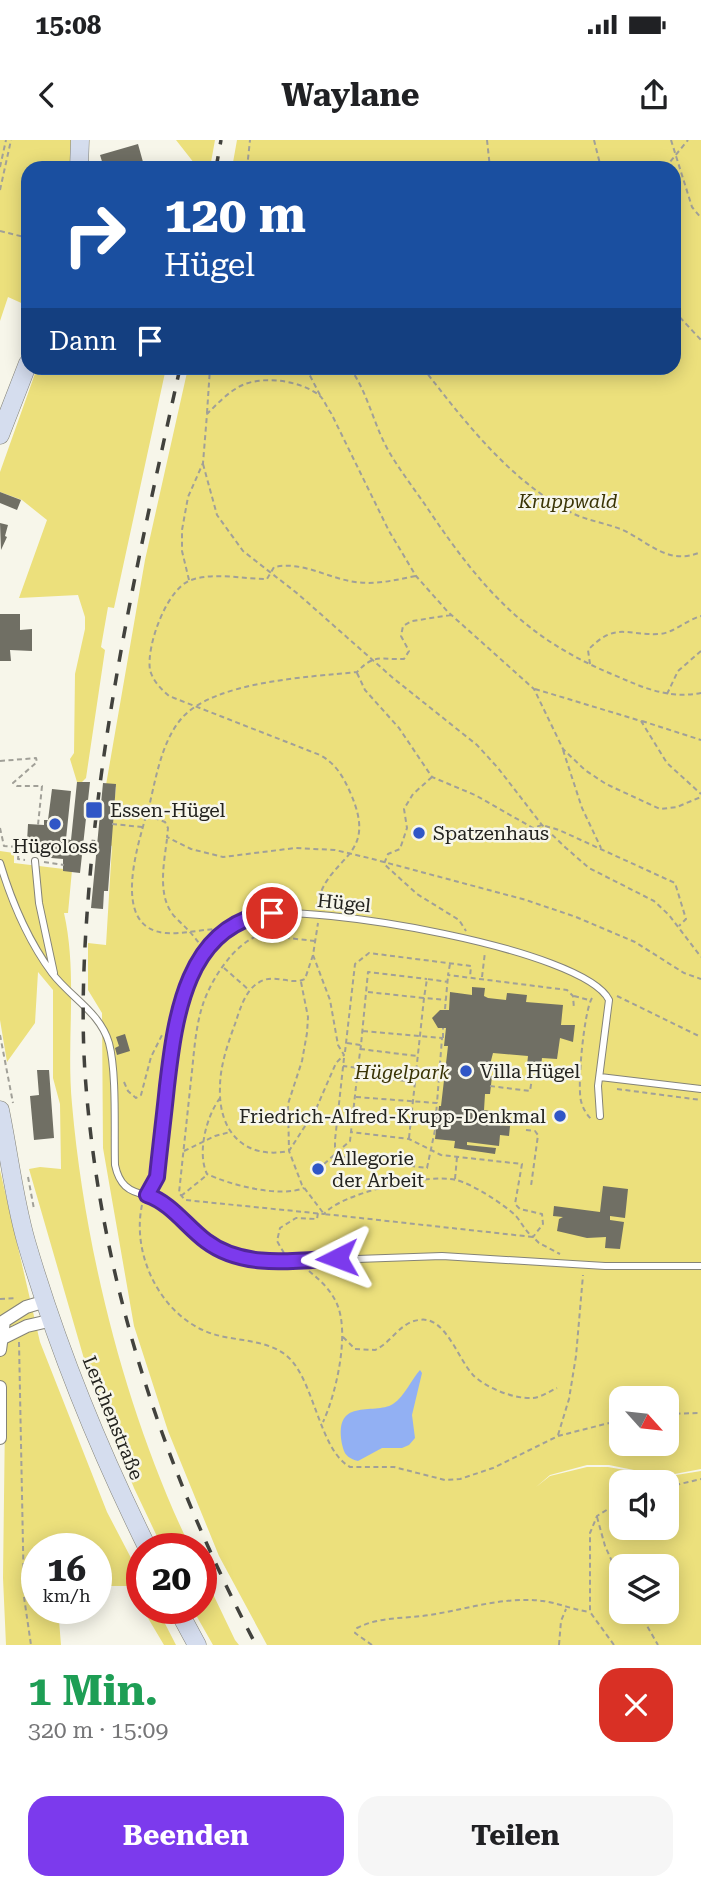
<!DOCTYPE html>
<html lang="de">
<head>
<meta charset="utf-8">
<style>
  :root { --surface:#fff; --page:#f6f6f6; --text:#202124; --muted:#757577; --accent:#7c3aed }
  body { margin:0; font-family:"Roboto Serif",serif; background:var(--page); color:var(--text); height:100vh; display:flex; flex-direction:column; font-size:26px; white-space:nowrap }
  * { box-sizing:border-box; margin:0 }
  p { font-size:23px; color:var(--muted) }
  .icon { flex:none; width:38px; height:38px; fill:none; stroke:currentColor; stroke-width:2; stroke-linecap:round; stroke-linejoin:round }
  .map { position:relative; height:1505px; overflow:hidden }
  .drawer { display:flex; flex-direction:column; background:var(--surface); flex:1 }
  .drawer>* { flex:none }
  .top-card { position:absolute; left:21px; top:21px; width:660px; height:214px; border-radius:21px; box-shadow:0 4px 18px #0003; background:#1a4fa0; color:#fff; overflow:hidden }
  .needle { width:46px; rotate:117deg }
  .controls { position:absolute; left:609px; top:1246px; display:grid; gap:14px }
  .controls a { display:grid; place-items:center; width:70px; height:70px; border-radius:14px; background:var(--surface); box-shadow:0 4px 18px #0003; font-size:35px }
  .speed { position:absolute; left:21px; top:1393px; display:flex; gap:14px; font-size:35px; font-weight:700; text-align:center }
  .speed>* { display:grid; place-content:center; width:91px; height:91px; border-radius:50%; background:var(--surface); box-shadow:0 4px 18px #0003; line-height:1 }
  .speed small { font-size:18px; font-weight:400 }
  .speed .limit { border:10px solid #d22; background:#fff; color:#111 }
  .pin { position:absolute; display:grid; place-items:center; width:60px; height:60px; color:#fff; margin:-30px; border:4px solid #fff; border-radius:50%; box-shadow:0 2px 7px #0007 }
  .me { position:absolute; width:77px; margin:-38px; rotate:267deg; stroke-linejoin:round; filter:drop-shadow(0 0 5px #0008) }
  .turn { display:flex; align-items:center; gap:24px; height:147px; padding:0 28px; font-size:32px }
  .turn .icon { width:91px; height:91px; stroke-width:2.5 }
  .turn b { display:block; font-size:49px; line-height:60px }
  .then { display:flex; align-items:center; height:66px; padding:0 28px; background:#0003; gap:14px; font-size:26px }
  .round { display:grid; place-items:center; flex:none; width:74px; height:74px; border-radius:21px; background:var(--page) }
  .head { display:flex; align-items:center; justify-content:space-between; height:119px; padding:0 28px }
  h1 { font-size:42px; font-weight:700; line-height:52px; color:#1e9e55 }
  .button { display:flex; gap:14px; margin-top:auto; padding:14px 28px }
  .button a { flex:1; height:80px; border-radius:21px; background:var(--accent); color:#fff; font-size:28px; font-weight:700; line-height:80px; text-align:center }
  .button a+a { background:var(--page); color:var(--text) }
  .status { display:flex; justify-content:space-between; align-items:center; height:49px; padding:0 35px; background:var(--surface); direction:ltr }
  .status svg { height:19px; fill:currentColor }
  header { display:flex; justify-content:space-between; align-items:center; height:91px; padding:0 28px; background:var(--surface); font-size:32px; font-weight:700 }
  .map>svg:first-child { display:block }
</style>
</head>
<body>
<div class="status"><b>15:08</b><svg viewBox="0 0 49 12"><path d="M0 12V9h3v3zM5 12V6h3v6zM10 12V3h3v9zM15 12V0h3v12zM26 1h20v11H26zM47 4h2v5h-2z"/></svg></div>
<header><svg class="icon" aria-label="back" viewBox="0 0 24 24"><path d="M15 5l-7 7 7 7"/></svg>Waylane<svg class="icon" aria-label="share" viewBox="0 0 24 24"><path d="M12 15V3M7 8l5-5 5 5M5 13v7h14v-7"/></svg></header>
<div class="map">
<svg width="701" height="1505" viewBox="0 0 701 1505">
  <rect width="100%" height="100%" fill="#f7f6ea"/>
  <path fill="#ece07c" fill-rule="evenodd" d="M0 0H72L70 28H28V166L8 157 0 181Z
    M176 0H215L210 28H198Z
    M237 0H701V1329L664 1336 609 1325H587L550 1335 536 1347 550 1336 587 1327H608L664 1337 701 1331V1505H267L219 1416 168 1291 134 1186 103 1008 102 873 88 850V803L106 805 112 706 110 705 116 647 106 645 145 420 188 228H674V28H232ZM621 1258H667V1304H621ZM621 1342H667V1388H621ZM621 1426H667V1472H621Z
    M37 228H166L114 468 108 467 101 507 105 510 86 638 82 642H77L70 619 74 613 75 534 85 489V477L78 455 19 458 47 380 22 360 0 352V332Z
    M0 711 14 713V723L72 730 68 773H64C78 835 66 900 72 964 85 1112 126 1274 191 1409H163L134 1348 89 1236 29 1029 40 1027 61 1029 60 964 53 938V850L38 832 35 883 7 922 0 880Z
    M0 1030 40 1202 107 1372 142 1439V1467L129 1446H96V1409H37V1468H58L61 1505H6L3 1438 5 1278 0 1277Z
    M201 1429 235 1500 239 1505H213L192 1468H201Z
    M142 1468H157L176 1505H164Z"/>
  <path fill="#92b0f3" d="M420 1230 422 1233 412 1275 415 1298 409 1305 402 1308H382L358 1321C350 1319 345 1316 343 1308 331 1255 374 1276 393 1264 405 1256 411 1240 420 1230Z"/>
  <path fill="#706f64" d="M138 4 143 22 128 28H104L100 15Z
    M0 352 21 360 17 370 0 363Z
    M0 383 8 385 5 396 7 397 1 410Z
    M0 474H20V490L32 489V511L10 510 11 521H0Z
    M77 642H90L80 733 63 731V719L40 717 42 704 38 703V708L34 707V703L27 702 28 684 44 685V680H48L52 649 71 651 66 699 71 700Z
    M103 643 116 644 108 751H104L103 769 91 768Z
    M472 847 485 848 484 856 488 858 506 860 507 853 527 855 526 862 563 865 561 885H575L573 902 560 898 557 919 542 918 541 927 527 925 528 916 493 913 487 936H492L490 954H485L484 970 503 973 501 985 510 986 509 996 500 995 499 1006 467 1002V1005L496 1008 495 1014 454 1008 455 1001 435 999 436 990 427 982 430 977 438 975 439 966H441L448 906H444L446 888H438L432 878 440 870H449L450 852 472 855Z
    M125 894 130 911 117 915 115 908 119 906 116 897Z
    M37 930H49L54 998 34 1000 30 956 39 955Z
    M603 1046 628 1049 625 1078 610 1076V1080L624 1082 620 1109 605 1108 606 1097 587 1098 557 1091 559 1079 563 1077 553 1076 554 1066 600 1072Z"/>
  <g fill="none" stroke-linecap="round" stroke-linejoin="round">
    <defs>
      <path id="lane" d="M35 721 39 763 54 833
        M0 723C12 763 27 799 52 833 70 857 100 872 109 903 117 933 114 992 115 1025 119 1044 128 1052 147 1055L155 1043C174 963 154 865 216 801 227 789 240 778 256 775 312 763 584 809 609 860L598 946 600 976
        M600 937 701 949
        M147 1055C162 1060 172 1070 183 1080 211 1106 234 1118 272 1122L442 1116 605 1126H701"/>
      <path id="street" d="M1 1199 27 1186 53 1180
        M0 1210 4 1181 26 1167 46 1161
        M0 1247V1298"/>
      <path id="secondary" d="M79 28 80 0
        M0 295 28 223
        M0 970C9 1014 14 1059 26 1101 57 1207 99 1310 148 1409
        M177 1468 197 1505"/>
    </defs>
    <use href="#lane" stroke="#848378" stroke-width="8"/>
    <use href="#street" stroke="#848378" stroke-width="14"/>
    <use href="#secondary" stroke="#848378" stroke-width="19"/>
    <path stroke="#a1a098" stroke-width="2" stroke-dasharray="5 3.5" stroke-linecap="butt" d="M487 0 490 28
      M594 0 601 28
      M671 0 692 67 701 78
      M0 27 6 0
      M247 28 250 0
      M665 28 688 0
      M0 50 11 0
      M0 91 28 98
      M674 171 701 200
      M306 228 320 255
      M350 228C368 253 373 283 388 310 400 331 416 351 430 372 482 449 526 499 614 535 644 548 668 559 701 553
      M423 228C465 282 510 341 572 373 588 381 606 383 623 390 650 403 669 426 701 412
      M207 273 210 228
      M203 324 217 375 243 411 298 454 393 538 477 605 498 628 542 685 566 708 589 728 654 761 669 775 701 817
      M189 440 182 411V390L188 357 203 323 207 274C218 263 230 250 245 244 267 236 300 241 319 255 324 259 327 268 331 273L389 391 416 436 448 472 534 549 563 609 585 630 606 644 660 669 677 667 701 657
      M451 475 412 481 403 486 401 496 409 511 404 519C380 520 375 513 357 532 310 537 213 541 181 579 160 604 155 644 147 675L165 682 168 688 167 697 191 709 223 717 295 708 335 710 369 718 526 760 576 777 635 802 684 833 701 839
      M590 524 588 510C616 481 626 496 660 494 673 493 687 480 701 476
      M357 533 365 550 399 588 432 637 475 655 533 688 542 685 559 690 675 743 686 779 679 786
      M535 549 641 581 667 623 701 654
      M667 554 678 531 701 511
      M642 581 701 600
      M563 610 582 668 601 708
      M0 621 36 618 37 622 13 643 17 646H42L38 685
      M432 637 413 654 404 669 407 688 400 709 388 714 384 724 417 754 459 780 466 791
      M146 676C137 708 111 789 166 793 182 794 199 790 215 789
      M112 684 142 687
      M0 688 4 706 19 707 18 719 25 720
      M167 699C164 723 157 756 174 776 184 786 193 794 201 806
      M44 722 64 725
      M317 767C325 714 381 721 350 652 343 636 335 623 320 615L169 556C161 549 153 541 150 530 146 506 167 448 191 440 215 432 243 439 267 439L274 427C303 421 327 438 355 442 376 445 395 440 416 436
      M315 801 260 795C234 803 211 840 203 864 195 888 194 915 191 940 187 978 183 1015 179 1053L185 1060 324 1074C341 1053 429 1033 456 1040 471 1043 505 1065 516 1076 522 1083 525 1091 533 1097L543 1084 542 1074 520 1069 515 1064 522 1024 441 1015 409 999 351 992
      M313 815 330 860 338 905 344 915 336 923 316 969 289 1011C244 1020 218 991 220 947 220 926 228 903 235 884 240 869 245 851 258 843 274 832 290 846 305 839L313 815 318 783
      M450 824 448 835 567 850 573 856 574 869
      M224 828 249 850
      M482 837 485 812
      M301 842 308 877 307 893 302 921 288 964 289 1011 302 1045 324 1074 533 1097 539 1103 560 1114
      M368 852 424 858 427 839 448 842
      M574 856 589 860
      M617 856 701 897
      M592 858C584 871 577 945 581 961 583 969 587 975 592 980
      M445 869 448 836
      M363 891 442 898 437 963
      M0 895 13 963
      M443 898V888
      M347 903 361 905 368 832 427 839
      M360 909 417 916
      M345 912 355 824 369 813 471 826 470 837
      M344 918 335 1000V1007L343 1017 427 1028 435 990
      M358 927 361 905
      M358 935 414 942
      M124 942 128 951 136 958 141 955 151 917 163 893
      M490 946 530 951 534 926
      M617 949 701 960
      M356 957 437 963 436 975
      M220 958C206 977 197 1013 207 1034 230 1045 280 1058 304 1048
      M526 990 535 991 538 995 531 1046
      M409 998 424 858 446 860
      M184 1011 215 996 230 992
      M324 1024 350 1001 358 928 343 926
      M28 1037 34 1069
      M455 1039 457 1017
      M181 1056 207 1035
      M142 1065C131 1116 162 1178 213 1194 239 1202 273 1199 292 1221 315 1248 321 1311 350 1327H394L445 1340 460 1339 493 1328 558 1296 621 1280
      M284 1113 277 1101 280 1088 296 1078 317 1079 318 1073
      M309 1131C320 1140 331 1150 337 1164 350 1194 336 1254 323 1282
      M0 1159 17 1158
      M343 1197 355 1209 375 1210C391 1203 400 1182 419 1180 445 1175 458 1219 473 1235 486 1248 514 1259 532 1258 540 1258 550 1251 557 1248
      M19 1202 24 1457 31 1505
      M667 1274 701 1273
      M558 1295 569 1259 576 1216 583 1135
      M667 1347 701 1339
      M597 1377 605 1406 621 1441
      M639 1472 658 1505
      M372 1505 355 1493 357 1488C381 1476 404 1479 430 1475 467 1469 505 1456 543 1461 558 1463 574 1470 590 1472
      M559 1505 561 1481 566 1469
      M614 1505 590 1472V1393L597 1376 621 1361"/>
    <use href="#lane" stroke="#fff" stroke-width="6"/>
    <use href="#street" stroke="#fff" stroke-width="12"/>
    <use href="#secondary" stroke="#d5ddee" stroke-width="18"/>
    <path stroke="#42423d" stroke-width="3.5" stroke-dasharray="12 12" stroke-linecap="butt" d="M216 28 221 0
      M180 228C142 400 103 572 89 748 84 809 81 872 85 933 99 1136 162 1326 256 1505"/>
  </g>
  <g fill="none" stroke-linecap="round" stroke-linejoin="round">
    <defs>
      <path id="route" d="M272 773C186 783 175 878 167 946 164 976 160 1007 157 1037L147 1055C171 1063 186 1086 206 1101 243 1129 293 1121 337 1118"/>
    </defs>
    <use href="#route" stroke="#51269a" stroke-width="18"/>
    <use href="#route" stroke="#7c3aed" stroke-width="12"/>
  </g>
  <g fill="#3056c6" stroke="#f7f6ea" stroke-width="2.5">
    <rect x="85" y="661" width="18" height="18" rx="3.5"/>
    <circle cx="55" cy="684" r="7"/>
    <circle cx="419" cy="693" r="7"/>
    <circle cx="466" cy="931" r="7"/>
    <circle cx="560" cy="976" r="7"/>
    <circle cx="318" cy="1029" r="7"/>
  </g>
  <g text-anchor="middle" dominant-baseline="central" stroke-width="5" stroke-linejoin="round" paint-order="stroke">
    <g font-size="19" font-style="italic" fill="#3a3405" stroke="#f7f6ea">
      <text x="568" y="361">Kruppwald</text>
      <text x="402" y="932">Hügelpark</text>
    </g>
    <g font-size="19" fill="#23231f" stroke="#f7f6ea" text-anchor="start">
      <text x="110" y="670">Essen-Hügel</text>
      <text x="433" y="693">Spatzenhaus</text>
      <text x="55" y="706" text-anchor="middle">Hügoloss</text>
      <text x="480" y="931">Villa Hügel</text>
      <text x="546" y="976" text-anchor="end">Friedrich-Alfred-Krupp-Denkmal</text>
      <text x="332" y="1018">Allegorie<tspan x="332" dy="22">der Arbeit</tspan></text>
    </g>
    <g font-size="19" fill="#23231f" stroke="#f7f6ea">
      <text transform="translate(344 763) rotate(6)">Hügel</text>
      <text transform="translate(113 1278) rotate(68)">Lerchenstraße</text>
    </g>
  </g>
</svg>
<div class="controls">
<a><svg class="needle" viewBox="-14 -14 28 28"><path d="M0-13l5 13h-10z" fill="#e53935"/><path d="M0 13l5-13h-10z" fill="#757577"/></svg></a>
<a><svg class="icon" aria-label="sound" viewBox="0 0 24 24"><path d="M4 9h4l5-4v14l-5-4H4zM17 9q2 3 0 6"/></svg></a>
<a><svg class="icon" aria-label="layers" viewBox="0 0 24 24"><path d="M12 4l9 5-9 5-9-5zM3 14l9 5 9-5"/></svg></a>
</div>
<div class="speed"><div>16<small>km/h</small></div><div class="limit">20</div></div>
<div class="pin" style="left:272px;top:773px;background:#d93025"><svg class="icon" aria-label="arrive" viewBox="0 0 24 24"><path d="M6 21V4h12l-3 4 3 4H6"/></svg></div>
<svg class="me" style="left:337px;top:1118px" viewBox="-20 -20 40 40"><path d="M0-17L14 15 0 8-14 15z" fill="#7c3aed" stroke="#fff" stroke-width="4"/></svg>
<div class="top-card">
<div class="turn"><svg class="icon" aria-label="right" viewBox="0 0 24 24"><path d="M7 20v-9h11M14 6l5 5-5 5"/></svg><div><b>120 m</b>Hügel</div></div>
<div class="then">Dann<svg class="icon" aria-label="arrive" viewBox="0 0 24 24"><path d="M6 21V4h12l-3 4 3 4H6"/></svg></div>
</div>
</div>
<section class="drawer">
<div class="head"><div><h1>1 Min.</h1><p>320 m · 15:09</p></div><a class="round" style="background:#d93025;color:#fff"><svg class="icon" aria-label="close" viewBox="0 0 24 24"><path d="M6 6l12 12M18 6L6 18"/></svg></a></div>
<div class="button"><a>Beenden</a><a>Teilen</a></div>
</section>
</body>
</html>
